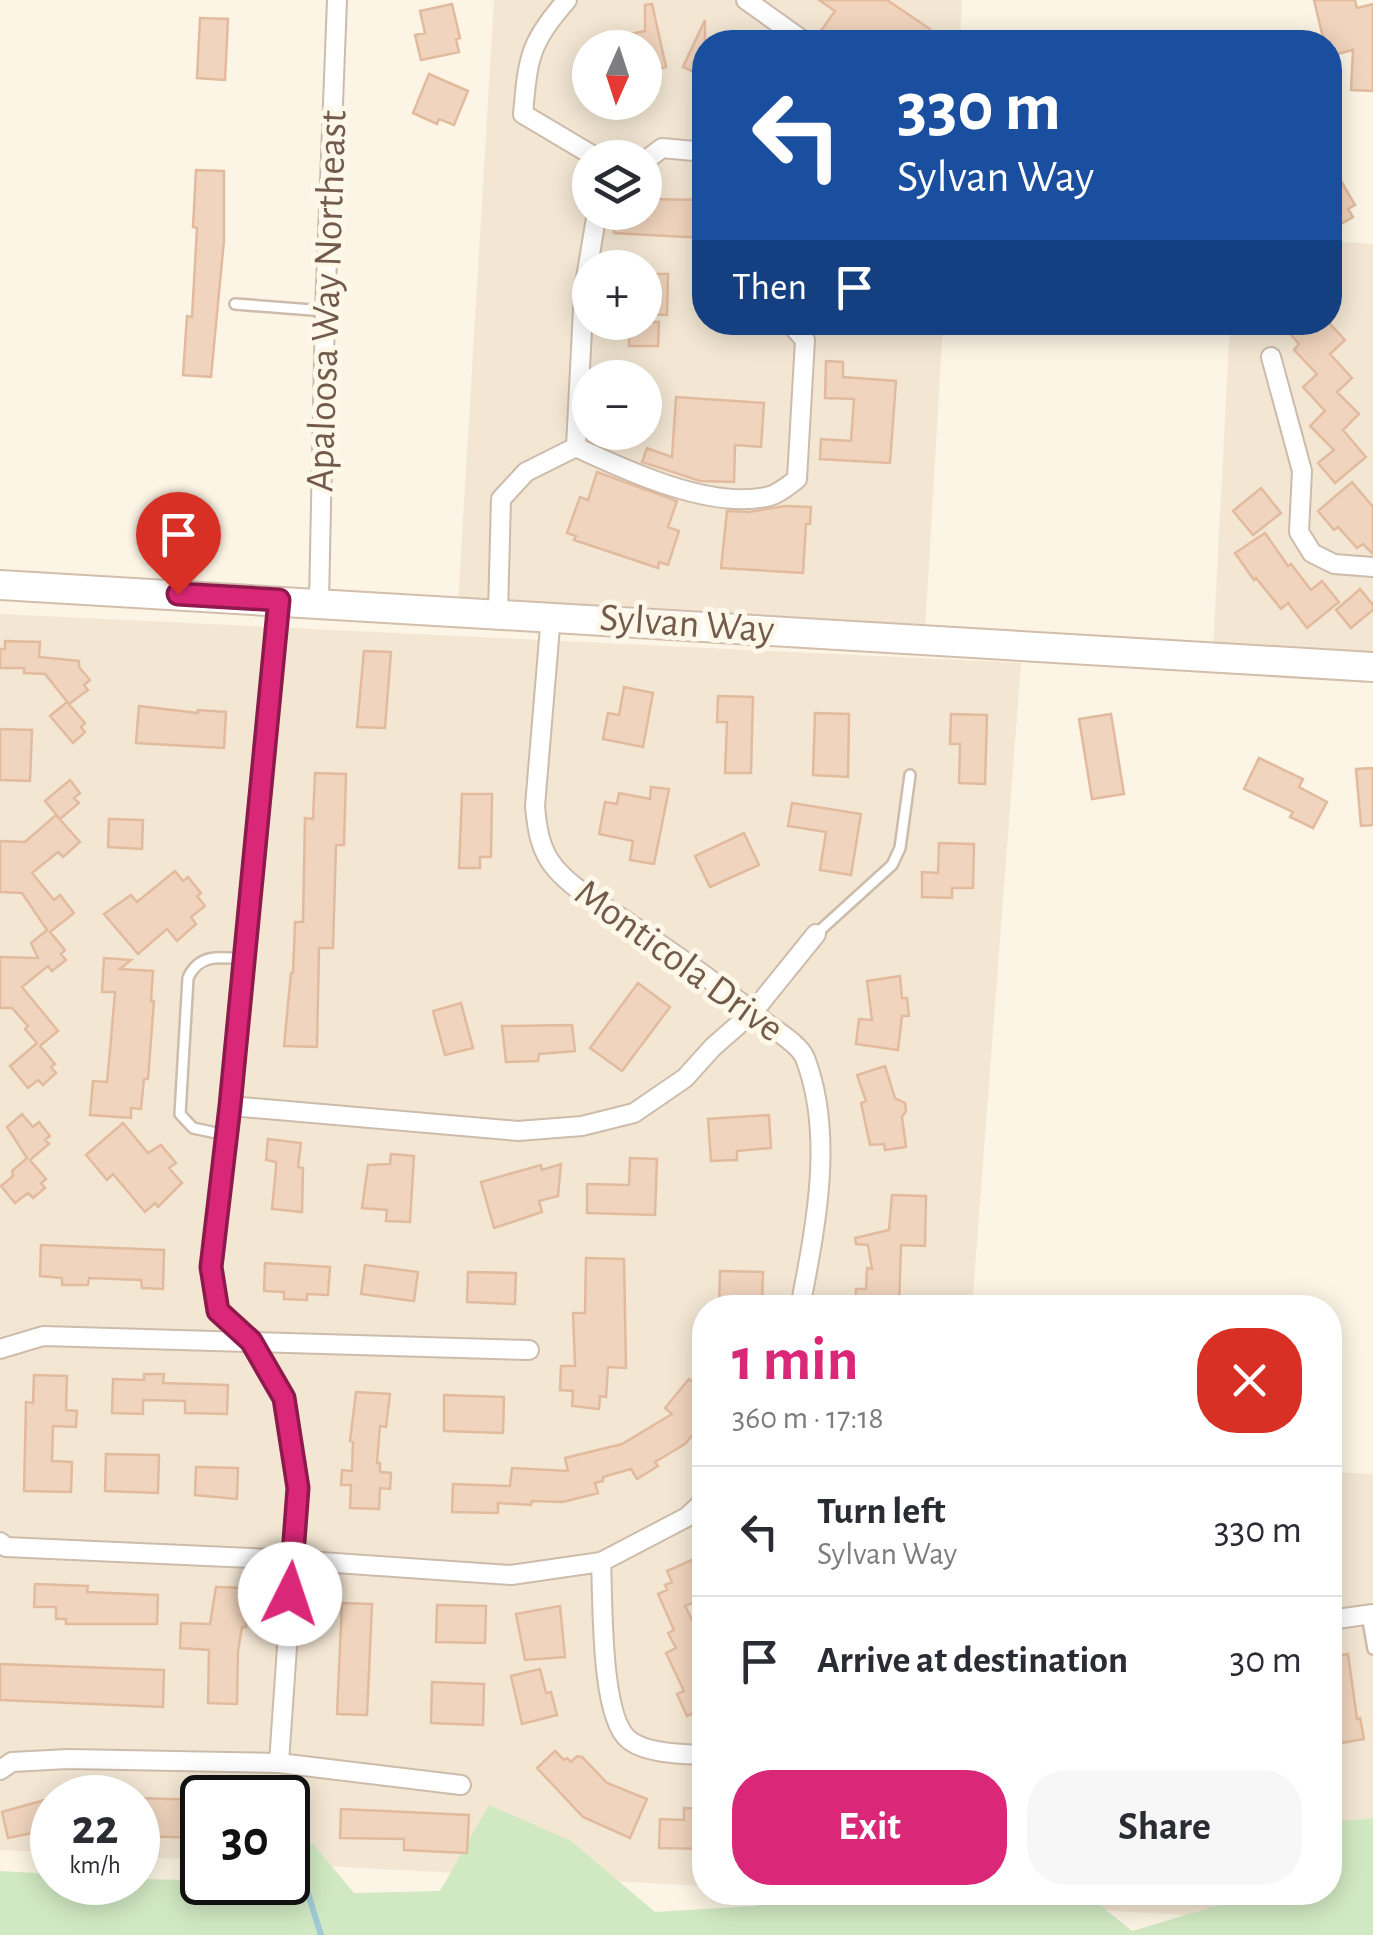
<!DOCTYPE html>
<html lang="en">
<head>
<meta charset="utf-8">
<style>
  :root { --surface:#fff; --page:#f7f7f7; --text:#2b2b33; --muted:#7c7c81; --line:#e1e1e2; --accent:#db2777 }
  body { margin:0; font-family:"Alegreya Sans",sans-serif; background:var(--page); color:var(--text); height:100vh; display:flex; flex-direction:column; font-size:38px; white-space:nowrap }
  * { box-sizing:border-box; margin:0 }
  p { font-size:32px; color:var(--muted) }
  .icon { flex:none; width:55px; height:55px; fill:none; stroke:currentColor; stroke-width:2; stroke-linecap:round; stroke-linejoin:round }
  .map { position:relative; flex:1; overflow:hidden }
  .sheet { position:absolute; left:692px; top:1295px; width:650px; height:610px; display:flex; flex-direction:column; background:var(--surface); border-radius:40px; box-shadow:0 5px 25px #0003 }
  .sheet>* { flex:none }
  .hud { position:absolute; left:692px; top:30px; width:650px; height:305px; border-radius:40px; box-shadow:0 5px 25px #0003; background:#1a4fa0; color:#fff; overflow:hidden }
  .needle { width:65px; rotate:183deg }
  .controls { position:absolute; left:572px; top:30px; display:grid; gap:20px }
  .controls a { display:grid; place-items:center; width:90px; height:90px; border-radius:50%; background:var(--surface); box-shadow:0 5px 25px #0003; font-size:50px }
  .speed { position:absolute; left:30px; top:1775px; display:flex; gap:20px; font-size:50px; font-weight:700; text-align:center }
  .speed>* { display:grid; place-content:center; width:130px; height:130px; border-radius:50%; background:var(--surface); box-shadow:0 5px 25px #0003; line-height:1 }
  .speed small { font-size:25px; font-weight:400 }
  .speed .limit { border:5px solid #111; border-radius:15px; background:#fff; color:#111 }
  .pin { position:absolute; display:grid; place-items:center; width:85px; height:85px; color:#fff; margin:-102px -42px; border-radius:50% 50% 50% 0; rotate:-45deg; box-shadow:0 0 10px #0007 }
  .pin .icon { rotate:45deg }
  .me { position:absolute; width:110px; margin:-55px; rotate:4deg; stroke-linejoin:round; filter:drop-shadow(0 0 8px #0008) }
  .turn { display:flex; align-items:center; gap:35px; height:210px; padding:0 40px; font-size:45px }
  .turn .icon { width:130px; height:130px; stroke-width:2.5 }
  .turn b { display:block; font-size:70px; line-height:85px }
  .then { display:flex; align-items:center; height:95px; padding:0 40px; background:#0003; gap:20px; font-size:38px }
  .round { display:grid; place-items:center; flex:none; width:105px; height:105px; border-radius:40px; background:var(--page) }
  .overview { display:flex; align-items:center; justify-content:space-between; height:170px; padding:0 40px }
  h1 { font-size:60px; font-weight:700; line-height:75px; color:var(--accent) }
  .cta { display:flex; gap:20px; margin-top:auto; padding:20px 40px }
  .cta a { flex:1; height:115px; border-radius:40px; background:var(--accent); color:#fff; font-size:40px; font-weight:700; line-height:115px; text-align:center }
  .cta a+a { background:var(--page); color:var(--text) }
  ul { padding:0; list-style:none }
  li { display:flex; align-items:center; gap:30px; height:130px; padding:0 40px; border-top:2px solid var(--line) }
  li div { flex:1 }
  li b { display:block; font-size:38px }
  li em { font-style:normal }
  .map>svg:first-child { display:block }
</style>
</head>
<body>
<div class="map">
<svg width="1373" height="1935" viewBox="0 0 1373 1935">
  <rect width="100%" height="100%" fill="#fcf4e4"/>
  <path fill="#f3e6d3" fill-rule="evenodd" d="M494 0H962L960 42H705V322L943 323 925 632 458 604ZM590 48H645V102H590ZM590 158H645V212H590ZM590 268H645V322H590ZM590 378H645V432H590Z
    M1330 241 1373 244V657L1213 649 1230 323 1330 322Z
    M0 614 1021 663 972 1307 705 1308V1886L288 1864V1798H202V1860L138 1857V1798H52V1852L0 1850Z
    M1330 1472 1373 1474V1925L1092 1910 1093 1893 1330 1892Z"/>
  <path fill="#d1e9c3" d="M489 1805 571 1841 655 1912 755 1906 800 1892H1084L1132 1931 1260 1893 1330 1892V1822L1373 1818V1935H0V1871L52 1874V1882H138V1879L288 1882V1852L313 1844 354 1893 440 1891Z"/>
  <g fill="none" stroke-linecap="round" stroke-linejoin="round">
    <path stroke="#a0cbd6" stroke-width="6" d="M304 1881 321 1935"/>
  </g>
  <path fill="#f0d4bd" stroke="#e2bb9e" stroke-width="2.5" d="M819 0H887L930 29 921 42H828L818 35 835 11Z
    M1314 0H1355L1357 8 1373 4V91L1351 90 1353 50 1330 56V42H1324Z
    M452 4 460 38 456 39 459 52 421 60 415 35 425 33 420 11Z
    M652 4 666 67 645 72V48H602L601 40 645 31V5Z
    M200 18 228 19 225 80 197 78Z
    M705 20V77L683 67Z
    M429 74 468 91 454 125 439 119 437 124 413 113Z
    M1330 162 1355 205 1348 209 1353 217 1330 230Z
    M196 170 224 171V240L211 377 183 375 187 316 192 317 197 228 193 227Z
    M646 199 705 200V238L614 233V213L646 214Z
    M645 274H668L667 315 645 314Z
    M630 322H659L658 346H629Z
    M1280 322H1328L1345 340 1330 354 1352 378 1337 392 1359 414 1343 430 1366 457 1335 483 1318 463 1334 450 1310 426 1325 411 1303 387 1317 374 1294 350 1299 344Z
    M826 361 843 362V377L896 381 890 463 820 459 821 439 851 441 854 399 825 398Z
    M676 397 764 403 761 447 735 445 734 482 700 481 642 462 647 448 672 457Z
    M597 472 677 501 668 527 679 531 668 565 659 562 658 568 574 540 576 536 567 533 580 497 588 500Z
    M1352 482 1373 507V554L1363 544 1357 548 1338 527 1334 530 1318 511Z
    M1261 488 1281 513 1253 535 1233 511Z
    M785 506 811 507 810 524H806L803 573 721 568 727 511 749 512Z
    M1265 533 1288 566 1291 564 1311 590 1322 581 1339 602 1307 628 1288 603 1281 609 1256 578 1254 580 1235 553Z
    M1360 589 1373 605V610L1351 628 1336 610Z
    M5 641 40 642 39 657 79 661V667L90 680 84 685 88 690 69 704 45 674 24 673V668H0V649H5Z
    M364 651 391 652 385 728 357 727Z
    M624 687 653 693 643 747 603 739 608 713 619 715Z
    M718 696 753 697 751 773H725L727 722H717Z
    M67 702 85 723 81 727 85 732 73 743 50 716Z
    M139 706 198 713V710L226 712 224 748 136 743Z
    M815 713 849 714 848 777 813 775Z
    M951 714 987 715 985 784 959 783 960 744H950Z
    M1111 714 1124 794 1092 799 1079 719Z
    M0 729 32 730 30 781 0 780Z
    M1259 758 1303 779 1299 787 1327 802 1313 828 1290 817 1293 812 1244 789Z
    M1373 768V825L1361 826 1356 769Z
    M315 773 346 774 344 845H336L333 948H319L317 1047 284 1046 291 973H293L295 922H303L305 818 313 819Z
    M70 780 80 793 74 798 79 803 60 819 45 801Z
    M651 787 669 789 654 864 630 860 633 841 599 834 605 802 617 804 619 793 650 799Z
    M462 794H492L491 857H480V868H459Z
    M792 803 861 814 851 875 820 870 826 832 788 826Z
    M56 815 80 842 63 857 58 852 32 873 54 900 60 895 74 913 50 932 65 950 61 954 66 960 52 971 48 966 22 987 58 1031 40 1046 55 1064 51 1067 56 1073 43 1085 38 1080 28 1088 10 1066 37 1043 25 1029 28 1026 12 1008H0V957L38 958 31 943 47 930 22 893 0 892V841L25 842Z
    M109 819 143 820 142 849 108 847Z
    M744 833 759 865 710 887 695 856Z
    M939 843 974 844 973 888H952V898L922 897V872L938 873Z
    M175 871 183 881 188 877 201 893 197 896 205 906 191 917 196 924 177 941 167 929 138 954 104 914 131 895 137 902Z
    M104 958 131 960 120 969 153 971 151 1001H154L148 1079H144L141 1109 131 1108V1118L90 1115 93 1081 107 1082 111 1040 115 992H102Z
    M900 976 902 998H907L909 1016H902L898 1050 856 1044 859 1019 872 1020 867 981Z
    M638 983 670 1007 622 1071 590 1048Z
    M461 1003 473 1048 445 1055 433 1011Z
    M572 1025 575 1051 539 1054 538 1061 506 1062 502 1026Z
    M885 1066 895 1098 905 1103 906 1111 902 1117 906 1147 885 1150 884 1144 870 1145 861 1103 866 1101 857 1075Z
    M22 1114 33 1127 39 1122 50 1136 45 1140 49 1144 30 1160 46 1179 41 1183 45 1188 33 1198 28 1193 15 1203 1 1186 13 1176 12 1171 27 1158 7 1127Z
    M769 1115 771 1148 737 1151V1160L711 1161 708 1119Z
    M123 1123 148 1153 161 1145 176 1163 169 1168 182 1183 158 1207 155 1203 145 1212 113 1174 107 1180 86 1155Z
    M268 1139 301 1143 298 1167 303 1168 302 1212 272 1209 276 1168V1162L266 1160Z
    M391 1154 414 1156 410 1222 386 1221 387 1210 362 1208 368 1165 390 1164Z
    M630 1158 657 1159 655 1215 587 1213V1184L629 1185Z
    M561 1164 558 1196 539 1201 542 1212 494 1228 481 1182 541 1165 542 1170Z
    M892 1195 926 1196 925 1246 901 1245 899 1308H855L856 1289H866L867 1268 872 1269 868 1245 856 1244 855 1238 889 1230Z
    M41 1245 164 1250 163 1289 142 1288 141 1280 89 1278 88 1285H62V1278L40 1276Z
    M586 1258 624 1259 626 1368 608 1367 606 1397 600 1396 599 1409 572 1406 573 1391 560 1390 561 1366H575L573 1313H585Z
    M265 1263 330 1267 328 1295 307 1294V1300L284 1299V1292L264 1291Z
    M365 1265 418 1272 414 1301 361 1294Z
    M720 1271 763 1272 762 1304H753V1308H719Z
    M468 1272 516 1273 515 1304 467 1302Z
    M144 1374H164L163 1383 228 1385 227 1414 185 1413V1401L143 1400V1414L112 1413 113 1379 144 1380Z
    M34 1375 67 1376 66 1410 77 1411 76 1427 53 1426 52 1461 72 1462 71 1492 24 1491 26 1402 33 1403Z
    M689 1379 705 1392V1420L685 1444 655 1462 658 1466 637 1479 631 1469 603 1477V1481L595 1483 598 1493 563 1502 532 1501 531 1505 498 1503V1513L452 1512 453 1484 510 1486 512 1468 568 1471 565 1458 622 1444 672 1414 665 1408Z
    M356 1392 390 1394 386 1427 380 1426 377 1463H380V1472L391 1473 390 1489 380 1488 379 1509 350 1508 351 1485H341L342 1470 352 1471 353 1442 350 1441Z
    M444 1395 504 1397 503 1433 444 1431Z
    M106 1454 159 1455 158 1493 105 1491Z
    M196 1467 238 1468 237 1499 195 1495Z
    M692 1560 697 1572 705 1569V1598L685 1606 700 1636 705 1634V1658L694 1663 705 1687V1708L687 1716 677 1694 684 1691 666 1653 676 1648 668 1633 674 1630 658 1594 667 1590 665 1585 672 1582 667 1571Z
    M35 1584 88 1586 87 1592 158 1595 157 1624H66V1619H56V1607H34Z
    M216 1587 243 1588 241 1606H248L246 1627H242L238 1651 237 1704 208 1703 209 1650 180 1648 181 1623 210 1624Z
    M342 1603 372 1604 367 1715 337 1714Z
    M437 1605 486 1606 485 1643 436 1642Z
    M560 1606 565 1657 525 1660 516 1614Z
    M1348 1654 1357 1719 1360 1718 1364 1739 1330 1745V1657Z
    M0 1664 164 1670 163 1707 0 1700Z
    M540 1669 546 1693 551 1692 557 1715 522 1724 511 1676Z
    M432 1682 484 1684 483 1725 431 1723Z
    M555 1751 564 1760 567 1758 571 1762 577 1756 582 1757 607 1783 647 1799 630 1838 583 1817 537 1768Z
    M52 1798V1829L8 1838 2 1812Z
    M138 1798 202 1800V1838L138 1836Z
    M684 1808 705 1809V1849L659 1848 660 1819 684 1820Z
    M341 1809 469 1815 467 1853 404 1850V1839L340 1838Z"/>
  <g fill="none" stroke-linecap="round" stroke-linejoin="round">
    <defs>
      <path id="service" d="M235 304 325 311
        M816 934 892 865 900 848 910 775
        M226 1135 193 1128 180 1114 188 978C199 953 221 957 244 959
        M1367 1615 1373 1649"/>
      <path id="minor" d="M567 0C529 43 528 58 523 114L597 158
        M746 0 805 42
        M645 161 662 148 705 152
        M1271 357 1302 471 1299 532 1312 553 1334 564 1373 567
        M576 447 584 290 597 212
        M279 600 230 1106 211 1267 218 1311 251 1341 284 1398 298 1487 279 1763
        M319 602 325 311 337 0
        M498 613 501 499 526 472 576 447C627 471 713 511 770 496 780 493 789 485 797 479L805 340 789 322
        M551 615 535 806C537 829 540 851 556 869 576 892 606 907 630 924 676 955 723 987 766 1023 778 1032 800 1045 805 1058 835 1136 815 1229 800 1308
        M230 1106 518 1131 582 1126 634 1113 685 1078 713 1047 753 1012 816 934
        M0 1349 43 1336 529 1350
        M0 1542 6 1547 292 1560 511 1575 601 1562 687 1517 705 1500
        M601 1562C603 1600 600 1715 628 1739 645 1754 684 1754 705 1755
        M1330 1620 1373 1614
        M0 1770 12 1762 68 1759 279 1763 461 1785"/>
      <path id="secondary" d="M0 585 1373 667"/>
    </defs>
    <use href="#service" stroke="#cdbcab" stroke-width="14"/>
    <use href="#minor" stroke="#cdbcab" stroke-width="22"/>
    <use href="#secondary" stroke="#d2beab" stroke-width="32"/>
    <use href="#service" stroke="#fff" stroke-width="9"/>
    <use href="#minor" stroke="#fff" stroke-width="18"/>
    <use href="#secondary" stroke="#fff" stroke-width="28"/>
  </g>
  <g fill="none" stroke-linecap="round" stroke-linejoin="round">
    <defs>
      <path id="route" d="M178 594 279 600 230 1106 211 1267 218 1311 251 1341 284 1398 298 1488 290 1594"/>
    </defs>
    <use href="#route" stroke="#8e194d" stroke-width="25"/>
    <use href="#route" stroke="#db2777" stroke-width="18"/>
  </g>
  <g text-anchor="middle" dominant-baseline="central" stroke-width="10" stroke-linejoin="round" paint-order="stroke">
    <g font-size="40" fill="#735b4b" stroke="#fef8eb">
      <text transform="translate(327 301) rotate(-88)">Apaloosa Way Northeast</text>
      <text transform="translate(687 624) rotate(4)">Sylvan Way</text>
      <text transform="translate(679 961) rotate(36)">Monticola Drive</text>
    </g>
  </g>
</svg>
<div class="controls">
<a><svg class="needle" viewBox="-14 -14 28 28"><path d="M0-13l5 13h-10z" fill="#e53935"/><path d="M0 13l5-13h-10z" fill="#7c7c81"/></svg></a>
<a><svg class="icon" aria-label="layers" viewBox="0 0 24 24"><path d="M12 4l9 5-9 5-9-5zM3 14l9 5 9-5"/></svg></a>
<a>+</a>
<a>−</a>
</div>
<div class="speed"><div>22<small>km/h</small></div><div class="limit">30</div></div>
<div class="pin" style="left:178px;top:594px;background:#d93025"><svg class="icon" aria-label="arrive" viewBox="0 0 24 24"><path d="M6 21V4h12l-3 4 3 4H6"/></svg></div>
<svg class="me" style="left:290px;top:1594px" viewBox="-20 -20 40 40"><circle r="19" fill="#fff"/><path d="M0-13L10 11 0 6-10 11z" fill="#db2777"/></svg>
<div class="hud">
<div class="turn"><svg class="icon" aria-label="left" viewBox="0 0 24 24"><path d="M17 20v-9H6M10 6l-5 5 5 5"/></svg><div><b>330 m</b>Sylvan Way</div></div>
<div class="then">Then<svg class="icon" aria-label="arrive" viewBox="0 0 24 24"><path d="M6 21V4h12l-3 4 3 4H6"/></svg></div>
</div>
<section class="sheet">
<div class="overview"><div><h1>1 min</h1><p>360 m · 17:18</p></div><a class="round" style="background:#d93025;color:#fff"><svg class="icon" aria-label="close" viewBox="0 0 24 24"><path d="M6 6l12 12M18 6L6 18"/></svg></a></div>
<ul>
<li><svg class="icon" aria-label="left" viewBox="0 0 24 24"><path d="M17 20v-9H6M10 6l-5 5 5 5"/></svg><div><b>Turn left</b><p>Sylvan Way</p></div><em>330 m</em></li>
<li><svg class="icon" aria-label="arrive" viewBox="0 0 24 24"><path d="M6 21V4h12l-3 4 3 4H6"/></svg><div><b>Arrive at destination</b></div><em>30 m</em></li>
</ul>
<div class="cta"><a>Exit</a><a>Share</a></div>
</section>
</div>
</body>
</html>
